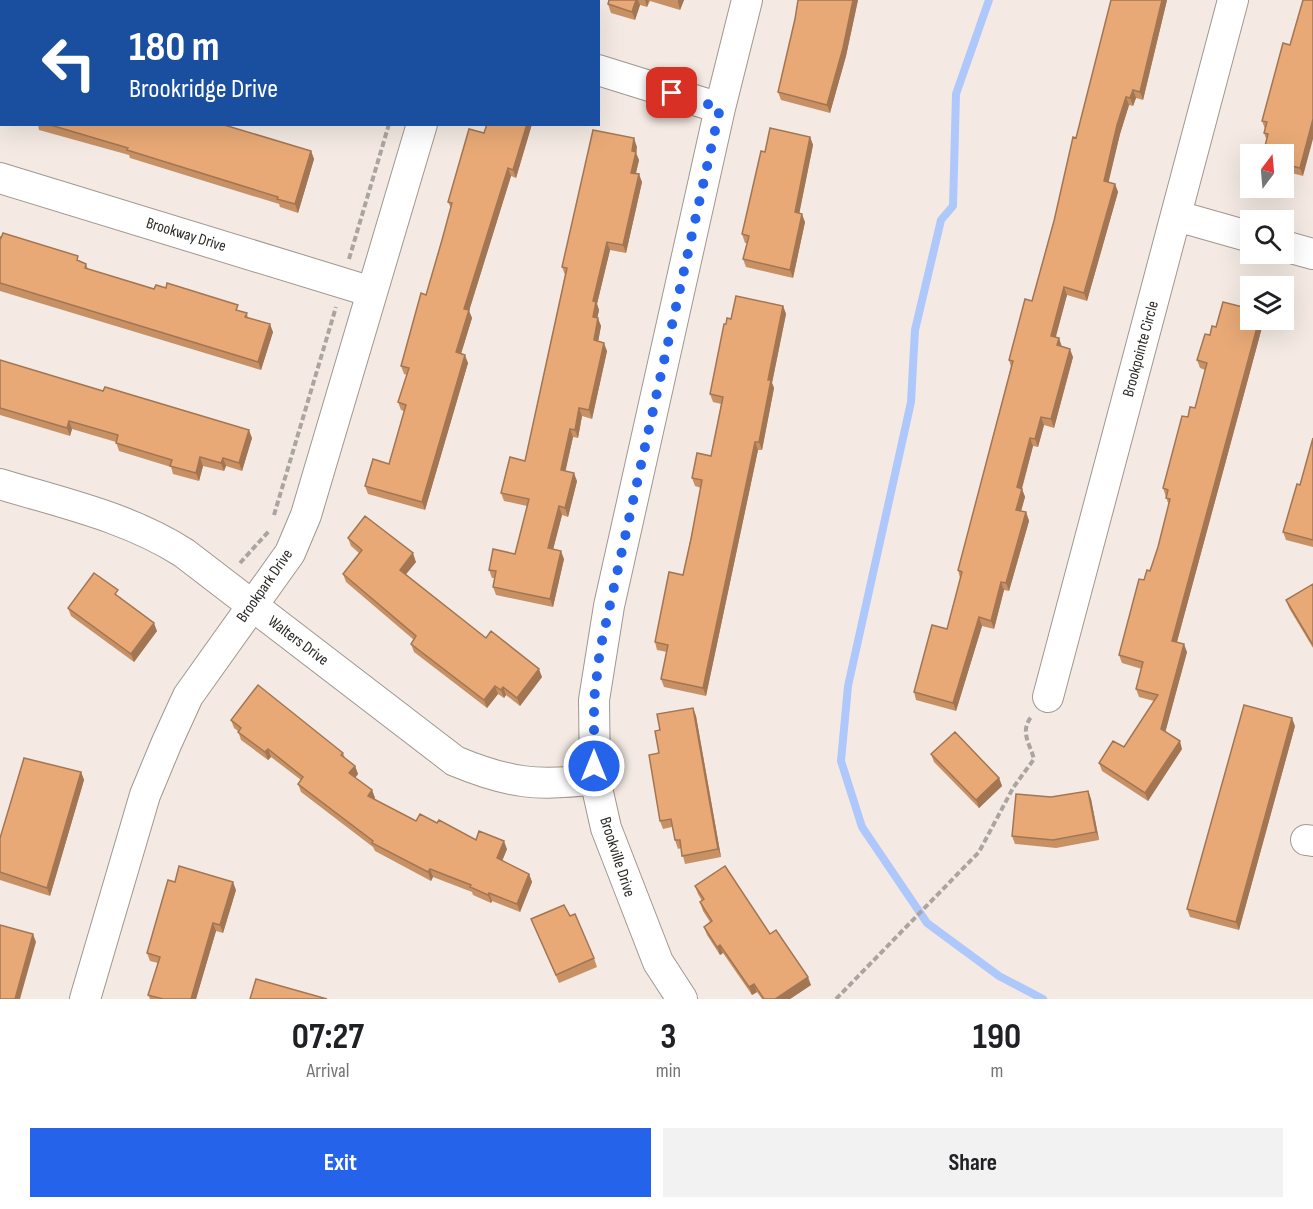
<!DOCTYPE html>
<html lang="en">
<head>
<meta charset="utf-8">
<style>
  :root { --surface:#fff; --page:#f2f2f2; --text:#202124; --muted:#757577; --accent:#2563eb }
  body { margin:0; font-family:"Sofia Sans Condensed",sans-serif; background:var(--page); color:var(--text); height:100vh; display:flex; flex-direction:column; font-size:22px; white-space:nowrap }
  * { box-sizing:border-box; margin:0 }
  p { font-size:20px; color:var(--muted) }
  .icon { flex:none; width:33px; height:33px; fill:none; stroke:currentColor; stroke-width:2; stroke-linecap:round; stroke-linejoin:round }
  .map { position:relative; height:999px; overflow:hidden }
  .drawer { display:flex; flex-direction:column; background:var(--surface); flex:1 }
  .drawer>* { flex:none }
  .banner { position:absolute; left:0px; top:0px; width:600px; height:126px; box-shadow:0 6px 24px #0002; background:#1a4fa0; color:#fff; overflow:hidden }
  .needle { width:39px; rotate:16deg }
  .buttons { position:absolute; left:1240px; top:144px; display:grid; gap:12px }
  .buttons a { display:grid; place-items:center; width:54px; height:54px; border-radius:0px; background:var(--surface); box-shadow:0 6px 24px #0002; font-size:30px }
  .pin { position:absolute; display:grid; place-items:center; width:51px; height:51px; color:#fff; margin:-26px; border-radius:12px; box-shadow:0 3px 9px #0006 }
  .me { position:absolute; width:66px; margin:-33px; rotate:0deg; stroke-linejoin:round; filter:drop-shadow(0 0 4px #0008) }
  .turn { display:flex; align-items:center; gap:21px; height:126px; padding:0 30px; font-size:27px }
  .turn .icon { width:78px; height:78px; stroke-width:2.5 }
  .turn b { display:block; font-size:42px; line-height:51px }
  .eta { display:flex; justify-content:space-evenly; align-items:center; height:102px; text-align:center }
  .eta b { font-size:36px; font-weight:700; line-height:42px }
  .primary-button { display:flex; gap:12px; margin-top:auto; padding:12px 30px }
  .primary-button a { flex:1; height:69px; border-radius:0px; background:var(--accent); color:#fff; font-size:24px; font-weight:700; line-height:69px; text-align:center }
  .primary-button a+a { background:var(--page); color:var(--text) }
  .map>svg:first-child { display:block }
</style>
</head>
<body>
<div class="map">
<svg width="1313" height="999" viewBox="0 0 1313 999">
  <rect width="100%" height="100%" fill="#f4eae3"/>
  <g fill="none" stroke-linecap="round" stroke-linejoin="round">
    <path stroke="#aec8fc" stroke-width="8" d="M989 0 956 94 953 206 941 220 915 330 911 402 848 686 841 761 862 827 927 923 999 976 1043 999"/>
    <defs>
      <path id="minor" d="M370 0 375 2
        M598 70 720 108
        M0 178 372 292
        M1177 216 1251 237
        M1284 246 1313 254
        M0 484C62 503 128 517 184 553L455 761C508 783 538 787 595 779
        M1048 697 1233 0
        M1306 840 1313 841
        M85 999 145 795 167 742 188 696 290 553 306 515 422 124
        M682 999 658 962 606 828 595 779 594 700 609 606 720 108 747 0"/>
    </defs>
    <use href="#minor" stroke="#a09790" stroke-width="32"/>
    <path stroke="#aca59f" stroke-width="4" stroke-dasharray="6 3" stroke-linecap="butt" d="M294 0 299 2
      M349 259 389 124
      M274 515 336 307
      M240 563 269 531
      M836 999 979 852 1013 788 1034 759C1030 744 1019 731 1032 716"/>
    <use href="#minor" stroke="#fff" stroke-width="30"/>
  </g>
  <path fill="#c89165" d="M19 0H177L182 2H24Z
    M609 0H684L680 10 650 1 647 7 640 5 635 20 611 13 608 4Z
    M798 0H858L846 56 830 113 781 100 778 92 795 19Z
    M1111 0H1167L1143 100 1136 98 1133 106 1129 105 1120 134 1108 182 1115 184 1118 192 1087 301 1067 295 1055 338H1059L1061 346 1073 357 1054 428 1044 425 1038 447 1033 446 1022 489 1025 497 1021 511 1026 512 1029 521 1009 591 1004 590 994 629 982 626 956 711 916 700 914 692 947 629 960 578 958 570 1011 367 1009 360 1032 301 1076 138Z
    M1290 45 1303 176 1284 171V154L1267 141 1264 133 1265 129 1262 121Z
    M38 124H221L311 151 314 159 298 213 280 207 279 204 130 158 129 155 39 130Z
    M532 124 516 178 511 176 469 311 472 318 461 354 468 363 425 510 368 494 365 486 389 464 404 411 401 410 398 402 407 375 404 374 401 366 426 295 451 208 448 202 484 133Z
    M810 137 813 145 799 213 805 222 793 278 746 267 743 259 747 243H745L742 234 765 152Z
    M637 147 636 153 639 160 636 173 642 182 626 253 610 250 597 304 599 310 597 318 601 326 598 341 607 351 592 419 582 416 578 438 573 437 565 471 577 481 568 517 562 515 553 550 564 559 553 607 496 595 493 587 495 578H492L489 570 515 554 527 506 504 501 501 493 525 461 565 275 562 267Z
    M0 237 86 264 88 269 154 289 247 313 248 318 273 332 261 370 0 291Z
    M783 306 786 314 772 383 774 388 762 450H758L706 696 664 687 661 679 667 652 657 650 655 642 683 575 701 488 695 486 692 478 711 456 721 404 713 402 710 394 731 319Z
    M1251 320H1264L1177 642 1187 652 1165 732 1182 749 1148 801 1102 771 1099 763 1124 747 1154 701 1139 697 1136 689 1142 669 1122 663 1119 655 1144 580 1150 571 1158 547 1169 506 1163 488 1188 417 1195 408 1205 370 1200 368 1197 360 1210 335 1216 327Z
    M0 360 252 438 242 471 226 466 224 471 203 466 199 481 173 474 171 467 119 451 116 442 72 429 70 436 0 415Z
    M1313 438V547L1286 540 1283 532 1300 485Z
    M348 538 416 562 405 575 486 638 542 677 520 706 506 695 504 698 498 694 487 708 414 652 411 644 414 640 346 582 343 574 359 553 351 546Z
    M1313 584V648L1289 608 1286 600Z
    M120 597 157 631 134 662 71 616 68 608Z
    M693 708 696 716 721 857 685 864 681 848 678 849 675 840 672 827 663 829 660 821V730Z
    M231 720 343 753 345 758 355 766 358 774 355 778 372 790 375 798 374 799 416 821 437 823 476 840 507 849 502 861 529 874 532 882 520 912 492 901 491 903 473 895 472 892 433 877 431 881 375 851 373 847 301 792 298 784 301 780 271 757 268 760 241 740 238 731 234 728Z
    M1295 726 1239 930 1190 917 1187 909Z
    M931 754 999 778 1002 786 979 808 934 762Z
    M81 772 84 780 50 896 0 880V838Z
    M1088 791 1091 799 1099 840 1056 848 1015 844 1012 836Z
    M695 886 770 934 811 985 790 999H762L757 992 752 995 723 953 720 955 707 935 704 927 710 922 703 911 700 902 702 901 698 894Z
    M236 890 223 933 216 931 196 999H150L148 995 158 963 150 961 147 953Z
    M531 919 594 958 597 967 559 983Z"/>
  <path fill="#a27653" d="M636 0H638L640 5 635 20 632 12Z
    M645 0H649L647 7Z
    M678 0H684L680 10 678 2Z
    M853 0H858L846 56 830 113 827 105Z
    M1162 0H1167L1143 100 1140 92Z
    M1133 90 1136 98 1133 106 1130 98Z
    M1126 97 1129 105 1120 134 1107 189 1104 181 1117 125Z
    M1313 119V139L1303 176 1300 168Z
    M527 124H532L516 178 513 170Z
    M810 137 813 145 798 220 795 212Z
    M634 138 637 147 636 153 639 160 634 181 631 173 632 151Z
    M311 151 314 159 298 213 295 204Z
    M508 168 511 176 469 311 472 318 459 360 456 352 464 309Z
    M639 174 642 182 626 253 623 245Z
    M1115 184 1118 192 1087 301 1084 293Z
    M802 214 805 222 793 278 790 270Z
    M607 242 610 250 597 304 599 310 596 325 593 317V301Z
    M1064 287 1067 295 1054 344 1051 336Z
    M783 306 786 314 772 383 774 388 762 450 759 442 768 380Z
    M598 318 601 326 597 348 594 340Z
    M1259 320H1264L1175 649 1172 641Z
    M270 324 273 332 261 370 258 362Z
    M1059 338 1062 347 1057 345Z
    M604 343 607 351 592 419 589 410Z
    M1070 349 1073 357 1054 428 1051 419Z
    M465 355 468 363 425 510 422 502Z
    M579 408 582 416 578 438 575 430Z
    M1041 417 1044 425 1038 447 1035 439Z
    M69 421 72 429 70 436 67 428Z
    M570 429 573 437 564 478 561 470Z
    M249 430 252 438 242 471 239 463Z
    M1030 438 1033 446 1020 495 1017 487Z
    M755 442 758 450 706 696 703 688Z
    M200 457 203 466 199 481 196 473Z
    M223 458 226 466 224 471 221 463Z
    M574 473 577 481 568 517 565 508Z
    M1022 489 1025 497 1019 518 1016 510Z
    M559 506 562 515 551 557 548 548Z
    M1026 512 1029 521 1009 591 1006 583Z
    M561 551 564 559 553 607 550 599Z
    M413 553 416 562 403 578 400 570Z
    M1001 582 1004 590 994 629 991 621Z
    M979 617 982 626 956 711 953 703Z
    M154 623 157 631 134 662 131 654Z
    M1184 644 1187 652 1164 737 1161 729Z
    M539 669 542 677 520 706 517 698Z
    M495 686 498 694 487 708 484 700Z
    M503 687 506 695 504 698 501 690Z
    M693 708 696 716 721 857 718 849Z
    M1292 718 1295 726 1239 930 1236 922Z
    M1180 741 1182 749 1148 801 1145 793Z
    M268 749 271 757 268 760 265 752Z
    M355 766 358 774 352 782 349 773Z
    M81 772 84 780 50 896 47 888Z
    M999 778 1002 786 979 808 976 800Z
    M372 790 375 798 371 804 368 796Z
    M1088 791 1091 799 1099 840 1096 832Z
    M504 841 507 849 500 866 497 858Z
    M430 869 433 877 431 881 428 872Z
    M529 874 532 882 520 912 517 904Z
    M233 882 236 890 223 933 220 925Z
    M489 893 492 901 491 903 488 895Z
    M213 923 216 931 196 999H191Z
    M33 934 36 942 20 999H15Z
    M720 945 723 953 720 955 717 947Z
    M808 977 811 985 790 999H775Z
    M754 984 757 992 752 995 749 987Z"/>
  <path fill="#e8a976" stroke="#a27653" stroke-width="1.5" d="M43 0H177L182 2H48Z
    M609 0H636L632 12 608 4Z
    M798 0H853L843 48 827 105 778 92 795 19Z
    M1111 0H1162L1140 92 1133 90 1130 98 1126 97 1117 125 1104 181 1115 184 1084 293 1064 287 1051 336 1059 338 1057 345 1070 349 1051 419 1041 417 1035 439 1030 438 1017 487 1022 489 1016 510 1026 512 1006 583 1001 582 991 621 979 617 953 703 914 692 932 625 947 629 962 572 958 570 1013 361 1009 360 1025 299 1032 301 1054 221 1073 137 1076 138Z
    M1303 0H1313V119L1300 168 1284 164V154H1263L1268 134 1264 133 1267 122 1262 121 1283 43 1290 45Z
    M0 58H2V100L0 99Z
    M47 124H221L311 151 295 204 277 199 278 197 127 150 128 148Z
    M487 124H527L513 170 508 168 464 309 469 310 456 352 465 355 422 502 365 486 373 459 389 464 406 405 398 402 409 368 401 366 421 293 426 295 442 240 452 203 448 202 469 129 484 133Z
    M770 128 810 137 795 212 802 214 790 270 743 259 749 236 742 234 761 151 765 152Z
    M593 130 634 138 632 151 636 152 631 173 639 174 623 245 607 242 593 301 596 302 593 317 598 318 594 340 604 343 589 410 579 408 575 430 570 429 561 470 574 473 565 508 559 506 548 548 561 551 550 599 493 587 496 571 489 570 493 549 515 554 529 499 501 493 510 457 525 461 567 268 562 267Z
    M3 233 78 256 77 260 86 264 85 268 154 289 156 285 166 288 167 283 238 305 236 310 247 313 245 317 270 324 258 362 0 283V237L1 238Z
    M736 296 783 306 768 380H771L759 442H755L703 688 661 679 668 645 655 642 669 572 683 575 691 539 702 480 692 478 697 453 711 456 723 397 710 394 724 324H726L727 318 731 319Z
    M1223 302 1251 309V320H1259L1172 641 1184 644 1161 729 1180 741 1145 793 1099 763 1113 741 1124 747 1158 695 1136 689 1143 662 1119 655 1139 579 1144 580 1147 570 1150 571 1158 547 1170 499 1166 498 1168 490 1163 488 1182 416 1188 417 1190 407 1195 408 1207 363 1197 360 1205 334 1210 335 1212 326 1216 327Z
    M0 360 103 391 105 387 249 430 239 463 223 458 221 463 200 457 196 473 170 466 172 460 116 443 118 435 69 421 67 428 0 408Z
    M1313 438V540L1283 532 1297 484 1300 485Z
    M365 516 413 553 400 570 486 638 491 631 539 669 517 698 503 687 501 690 495 686 484 700 411 644 416 636 343 574 362 550 348 538Z
    M94 573 118 590 115 594 154 623 131 654 68 608Z
    M1313 584V645L1286 600Z
    M258 685 343 753 341 755 355 766 349 773 372 790 368 796 416 821 420 814 437 823 439 820 476 840 479 831 504 841 497 858 529 874 517 904 489 893 488 895 470 887 471 885 430 869 428 872 372 843 373 841 298 784 303 777 268 749 265 752 238 732 241 728 231 720Z
    M1244 705 1292 718 1236 922 1187 909Z
    M693 708 718 849 682 856 680 840H675L671 819 660 821 649 755 659 753 655 731 660 730 657 714Z
    M955 732 999 778 976 800 931 754Z
    M24 758 81 772 47 888 0 872V838Z
    M1088 791 1096 832 1053 840 1012 836 1016 794 1051 797Z
    M179 866 233 882 220 925 213 923 191 999H163L148 995 160 957 147 953 168 880 175 882Z
    M725 866 770 934 776 930 808 977 775 999H764L754 984 749 987 720 945 717 947 704 927 712 921 700 902 704 899 695 886Z
    M564 905 570 916 575 914 594 958 556 975 531 919Z
    M0 925 33 934 15 999H0Z
    M256 979 327 999H250Z"/>
  <g fill="none" stroke-linecap="round" stroke-linejoin="round">
    <path stroke="#2563eb" stroke-width="10" stroke-dasharray="0 18" d="M594 766V700L600 650 720 108 672 93"/>
  </g>
  <g text-anchor="middle" dominant-baseline="central" stroke-width="5" stroke-linejoin="round" paint-order="stroke">
    <g font-size="16" fill="#2c2926" stroke="#fff">
      <text transform="translate(186 235) rotate(17)">Brookway Drive</text>
      <text transform="translate(1141 349) rotate(-75)">Brookpointe Circle</text>
      <text transform="translate(265 586) rotate(-55)">Brookpark Drive</text>
      <text transform="translate(298 641) rotate(37)">Walters Drive</text>
      <text transform="translate(617 857) rotate(72)">Brookville Drive</text>
    </g>
  </g>
</svg>
<div class="buttons">
<a><svg class="needle" viewBox="-14 -14 28 28"><path d="M0-13l5 13h-10z" fill="#e53935"/><path d="M0 13l5-13h-10z" fill="#757577"/></svg></a>
<a><svg class="icon" aria-label="search" viewBox="0 0 24 24"><circle cx="10" cy="10" r="6"/><path d="M15 15l6 6"/></svg></a>
<a><svg class="icon" aria-label="layers" viewBox="0 0 24 24"><path d="M12 4l9 5-9 5-9-5zM3 14l9 5 9-5"/></svg></a>
</div>
<div class="pin" style="left:672px;top:93px;background:#d93025"><svg class="icon" aria-label="arrive" viewBox="0 0 24 24"><path d="M6 21V4h12l-3 4 3 4H6"/></svg></div>
<svg class="me" style="left:594px;top:766px" viewBox="-20 -20 40 40"><circle r="17" fill="#2563eb" stroke="#fff" stroke-width="3"/><path d="M0-11L8 9 0 5-8 9z" fill="#fff"/></svg>
<div class="banner">
<div class="turn"><svg class="icon" aria-label="left" viewBox="0 0 24 24"><path d="M17 20v-9H6M10 6l-5 5 5 5"/></svg><div><b>180 m</b>Brookridge Drive</div></div>
</div>
</div>
<section class="drawer">
<div class="eta">
<div><b>07:27</b><p>Arrival</p></div>
<div><b>3</b><p>min</p></div>
<div><b>190</b><p>m</p></div>
</div>
<div class="primary-button"><a>Exit</a><a>Share</a></div>
</section>
</body>
</html>
